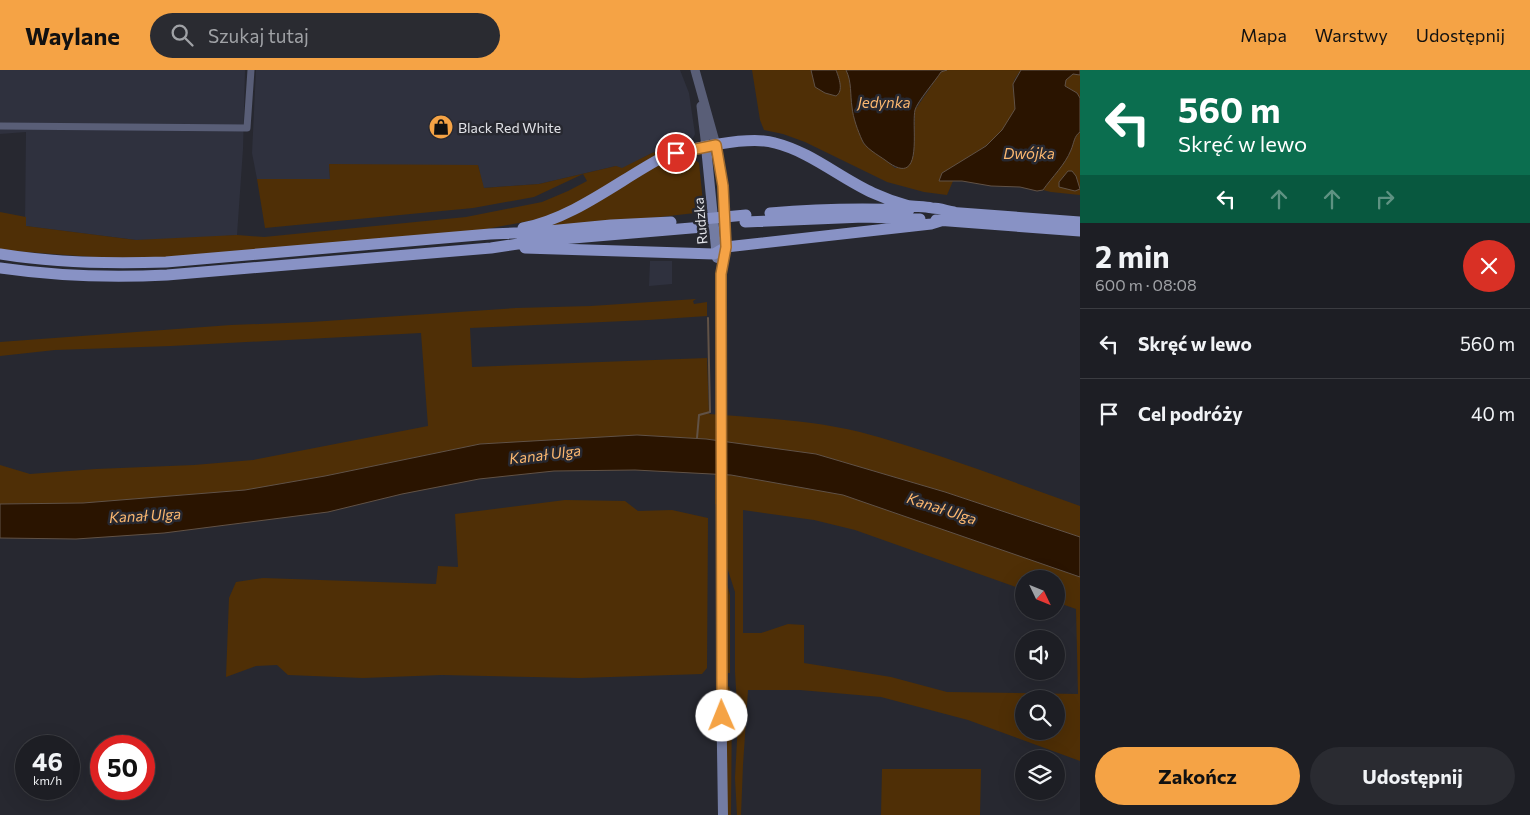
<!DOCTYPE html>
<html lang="pl">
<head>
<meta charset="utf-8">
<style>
  :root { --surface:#1d1e24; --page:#2a2b31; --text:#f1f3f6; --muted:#a0a2a6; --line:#3b3c41; --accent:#f5a345 }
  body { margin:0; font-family:Commissioner,sans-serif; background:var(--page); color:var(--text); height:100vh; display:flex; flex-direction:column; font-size:19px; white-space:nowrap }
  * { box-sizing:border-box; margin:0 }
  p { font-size:16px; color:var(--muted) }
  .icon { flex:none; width:28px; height:28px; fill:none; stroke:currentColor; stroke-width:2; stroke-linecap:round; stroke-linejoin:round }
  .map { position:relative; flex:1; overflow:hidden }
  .details { display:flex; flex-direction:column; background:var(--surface); width:450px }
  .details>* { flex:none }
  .top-card { background:#0b6e4f; color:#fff; overflow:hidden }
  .needle { width:32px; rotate:133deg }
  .tools { position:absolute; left:1015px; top:500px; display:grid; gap:10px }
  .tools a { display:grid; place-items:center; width:50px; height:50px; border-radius:50%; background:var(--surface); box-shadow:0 5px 20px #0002,0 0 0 1px var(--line); font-size:25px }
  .speed { position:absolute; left:15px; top:665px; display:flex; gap:10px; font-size:25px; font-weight:700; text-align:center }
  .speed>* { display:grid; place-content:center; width:65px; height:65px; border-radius:50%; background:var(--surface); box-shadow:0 5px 20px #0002,0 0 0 1px var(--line); line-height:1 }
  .speed small { font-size:12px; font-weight:400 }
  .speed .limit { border:8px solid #d22; background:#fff; color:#111 }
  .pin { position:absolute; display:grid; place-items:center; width:42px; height:42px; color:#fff; margin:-21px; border:2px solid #fff; border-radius:50%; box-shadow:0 1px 5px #0007 }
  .me { position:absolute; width:55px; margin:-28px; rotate:359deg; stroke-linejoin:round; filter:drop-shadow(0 0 4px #0008) }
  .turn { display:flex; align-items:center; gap:18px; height:105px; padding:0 15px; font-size:22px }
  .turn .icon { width:65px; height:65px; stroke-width:2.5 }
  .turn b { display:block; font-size:35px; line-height:42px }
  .lanes { display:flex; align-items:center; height:48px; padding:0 15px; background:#0003; justify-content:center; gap:25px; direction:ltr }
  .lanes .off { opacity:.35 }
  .round { display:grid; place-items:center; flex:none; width:52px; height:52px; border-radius:26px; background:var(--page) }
  .overview { display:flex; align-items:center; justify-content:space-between; height:85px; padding:0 15px }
  h1 { font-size:30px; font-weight:700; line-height:38px }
  .primary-button { display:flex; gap:10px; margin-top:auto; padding:10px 15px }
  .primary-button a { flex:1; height:58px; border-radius:30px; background:var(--accent); color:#111; font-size:20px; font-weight:700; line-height:58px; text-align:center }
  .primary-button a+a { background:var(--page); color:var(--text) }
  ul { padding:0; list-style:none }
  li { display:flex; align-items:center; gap:15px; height:70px; padding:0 15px; border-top:1px solid var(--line) }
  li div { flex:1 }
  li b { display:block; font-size:19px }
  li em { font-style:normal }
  header { display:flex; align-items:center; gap:30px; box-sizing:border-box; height:70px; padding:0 25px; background:var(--accent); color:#111 }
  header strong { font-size:24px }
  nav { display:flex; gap:28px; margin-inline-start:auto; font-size:18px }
  .search { width:350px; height:45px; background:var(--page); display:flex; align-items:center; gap:12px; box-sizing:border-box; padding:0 18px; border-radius:28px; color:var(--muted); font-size:19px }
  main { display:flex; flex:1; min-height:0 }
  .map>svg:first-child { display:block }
</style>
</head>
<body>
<header>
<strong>Waylane</strong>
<div class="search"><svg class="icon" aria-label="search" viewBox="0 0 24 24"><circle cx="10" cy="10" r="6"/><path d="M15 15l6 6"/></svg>Szukaj tutaj</div>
<nav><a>Mapa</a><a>Warstwy</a><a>Udostępnij</a></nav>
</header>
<main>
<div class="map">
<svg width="1080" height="745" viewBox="0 0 1080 745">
  <rect width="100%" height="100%" fill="#272830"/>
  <path fill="#2f313e" d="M0 0H245L243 79 237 165 191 169 136 170 25 156 26 62 0 64Z
    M256 0H680L689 23 695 64 693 68 689 71V74L683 77 681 75H677L652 83 622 99 616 96 539 114 483 118 478 95H329L330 109H257L252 83Z
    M650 191H672V214L649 216Z"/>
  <path fill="#4f2f06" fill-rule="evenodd" d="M752 0H811L815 17 839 8 836 0H846L848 4 851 21 852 38 863 73 895 98H904L914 85 915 40 941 2 947 0H1021C1018 4 1014 9 1013 14 1011 22 1018 32 1015 40 1005 69 967 88 942 103L939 111H953L947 125 924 122 887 112 805 72 783 64 764 60 760 50Z
    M1073 4 1080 5V28L1077 23 1065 16 1066 10Z
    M1080 62V125L1051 122 1043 120C1052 107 1065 95 1071 80 1074 73 1074 66 1080 62Z
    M677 75H681L683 77 580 133 550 147 476 161 132 190 0 180V142L26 147V156L136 170 237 165 264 167 466 147 542 132 568 121 587 111 583 104 534 127 473 138 265 158 257 109H330L329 94 478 95 484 118 539 114 616 96 622 98 652 83Z
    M689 85 699 93 704 142 580 156 536 159 662 92Z
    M696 229 693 231 694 234 707 232V246L648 250 470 258 472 297 707 288 709 344C759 348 811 350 860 362 935 382 1007 410 1080 436V467L945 422 816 384 706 369 637 365 480 374 325 406 245 420 83 433 0 434V395L30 404 96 399 194 395 253 390 428 356 421 263 171 276 55 280 0 286V272L231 255 311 252 516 238 591 236Z
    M715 404 731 405 843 425 1080 507V691L968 650 881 627 800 620H748L743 695 741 745H737L735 708 738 652 735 602V522L726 494 725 437 715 434ZM743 440 814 450 855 460 1024 520V509H1056V532L1076 539 1078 624 947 622 891 607 804 593V555L788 554 761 563H743ZM1024 629H1056V661H1024Z
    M565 430 625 431 638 441 672 440 708 448 707 598 702 604 580 608 442 605 363 608 288 605 277 595 256 596 226 607 229 528 236 512 263 508 436 514 438 496 458 497 455 444Z
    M727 514 730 525V603H725V518Z
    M729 616 732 628 731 745H725V631L727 618Z
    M882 699H981L980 745H881Z"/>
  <path fill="#2a1400" stroke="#615246" d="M811 0H836C839 8 844 21 836 26L825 23 815 17Z
    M846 0H947L941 2C936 10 917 32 915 40 911 58 925 121 885 90 878 85 865 78 862 70 858 61 853 48 852 37 850 25 852 12 846 0Z
    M1021 0H1080V5L1073 4 1066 10 1065 16 1077 23 1080 28V62C1074 66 1074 73 1071 80 1065 95 1052 107 1043 120L1037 121 1020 117 991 116 962 111H939L942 103 986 76 1002 60 1015 39 1013 14Z
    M1068 101H1072L1076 106 1080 119 1075 121 1059 117V112Z
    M637 365 706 369 816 384 945 422 1080 467V507L843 425 731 405 635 400 554 401 479 409 402 424 328 442 164 463 76 469 0 468V434L83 433 245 420 325 406 480 374Z"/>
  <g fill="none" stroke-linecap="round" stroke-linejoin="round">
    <path stroke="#615246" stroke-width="2" d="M697 368 699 345 710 342 708 248"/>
    <path stroke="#595e77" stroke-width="7" d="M0 56 247 58 251 0"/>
    <path stroke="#595e77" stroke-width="9" d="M695 0 716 75
      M701 36 706 77"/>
    <path stroke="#737ca3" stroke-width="10" d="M716 75 723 116 726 177 721 204V612L723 745
      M706 77 717 188"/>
    <path stroke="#8892c5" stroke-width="11" d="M947 142 1080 152
      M770 143C816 139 862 138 909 140
      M936 150 1080 161
      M745 152 864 147 920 149
      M523 158C574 148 618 111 663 87 689 79 749 65 775 73 811 82 840 108 873 123 884 128 895 132 906 135 914 137 923 136 932 138 940 138 947 141 954 142
      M525 178 714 184 726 177 931 154 944 150
      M0 184C55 193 111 194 166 192L490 164 538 162 611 155 671 152
      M0 198C56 206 111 208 167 205L491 178 538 171 703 157"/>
    <path stroke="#8892c5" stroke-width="11" d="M703 149 746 145"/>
  </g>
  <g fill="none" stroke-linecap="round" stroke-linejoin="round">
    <defs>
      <path id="route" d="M676 83 716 75 723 116 726 177 721 204V229L722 646"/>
    </defs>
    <use href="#route" stroke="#9f6a2d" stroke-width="12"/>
    <use href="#route" stroke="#f5a345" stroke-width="9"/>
  </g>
  <defs>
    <symbol id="shop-disc" viewBox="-11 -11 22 22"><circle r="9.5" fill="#f5a345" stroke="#272830"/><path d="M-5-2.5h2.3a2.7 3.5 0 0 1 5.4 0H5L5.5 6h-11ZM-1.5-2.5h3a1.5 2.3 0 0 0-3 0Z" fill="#111"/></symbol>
  </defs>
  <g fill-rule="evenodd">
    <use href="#shop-disc" x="427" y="43" width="28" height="28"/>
  </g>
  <g text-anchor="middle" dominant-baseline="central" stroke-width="5" stroke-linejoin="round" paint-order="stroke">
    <g font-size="14" fill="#e2e3e8" stroke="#272830" text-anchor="start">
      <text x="458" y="57">Black Red White</text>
    </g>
    <g font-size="14" fill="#e2e3e8" stroke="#272830">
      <text transform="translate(700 151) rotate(-95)">Rudzka</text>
    </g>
    <g font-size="15" font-style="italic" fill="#fcb870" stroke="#272830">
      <text x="884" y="32">Jedynka</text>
      <text x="1029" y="83">Dwójka</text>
      <text transform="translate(545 384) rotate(-7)">Kanał Ulga</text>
      <text transform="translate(942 438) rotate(18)">Kanał Ulga</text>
      <text transform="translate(145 445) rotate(-3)">Kanał Ulga</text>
    </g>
  </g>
</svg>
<div class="tools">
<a><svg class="needle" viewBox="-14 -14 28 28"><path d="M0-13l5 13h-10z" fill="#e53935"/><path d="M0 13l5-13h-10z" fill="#a0a2a6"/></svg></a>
<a><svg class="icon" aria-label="sound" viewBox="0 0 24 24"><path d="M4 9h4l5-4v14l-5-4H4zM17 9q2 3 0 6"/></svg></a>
<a><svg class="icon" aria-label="search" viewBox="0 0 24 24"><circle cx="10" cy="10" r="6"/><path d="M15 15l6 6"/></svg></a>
<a><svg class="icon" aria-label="layers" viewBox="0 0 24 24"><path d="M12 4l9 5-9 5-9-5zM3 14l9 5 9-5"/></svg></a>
</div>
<div class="speed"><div>46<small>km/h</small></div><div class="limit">50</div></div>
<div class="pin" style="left:676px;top:83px;background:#d93025"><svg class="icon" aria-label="arrive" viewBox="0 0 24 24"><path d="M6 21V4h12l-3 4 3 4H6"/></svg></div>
<svg class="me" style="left:722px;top:646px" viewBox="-20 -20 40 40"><circle r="19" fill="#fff"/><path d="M0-13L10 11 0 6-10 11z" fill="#f5a345"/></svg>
</div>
<section class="details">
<div class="top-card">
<div class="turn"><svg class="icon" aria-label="left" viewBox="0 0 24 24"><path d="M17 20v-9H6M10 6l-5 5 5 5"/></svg><div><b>560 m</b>Skręć w lewo</div></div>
<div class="lanes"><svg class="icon" aria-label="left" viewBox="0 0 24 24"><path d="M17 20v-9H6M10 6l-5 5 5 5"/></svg><svg class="icon off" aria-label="ahead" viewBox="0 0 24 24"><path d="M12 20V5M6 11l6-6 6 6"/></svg><svg class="icon off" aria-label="ahead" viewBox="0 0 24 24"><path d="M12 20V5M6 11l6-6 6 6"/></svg><svg class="icon off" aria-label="right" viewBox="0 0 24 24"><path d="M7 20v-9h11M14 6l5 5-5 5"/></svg></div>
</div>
<div class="overview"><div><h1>2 min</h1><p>600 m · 08:08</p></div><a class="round" style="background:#d93025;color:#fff"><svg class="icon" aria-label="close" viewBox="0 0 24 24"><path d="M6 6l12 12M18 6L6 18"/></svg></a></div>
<ul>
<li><svg class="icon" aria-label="left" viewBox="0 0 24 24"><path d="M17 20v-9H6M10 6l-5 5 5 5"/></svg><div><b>Skręć w lewo</b></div><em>560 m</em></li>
<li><svg class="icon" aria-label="arrive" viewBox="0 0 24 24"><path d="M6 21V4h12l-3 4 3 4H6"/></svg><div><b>Cel podróży</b></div><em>40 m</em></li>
</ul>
<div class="primary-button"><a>Zakończ</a><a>Udostępnij</a></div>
</section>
</main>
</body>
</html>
